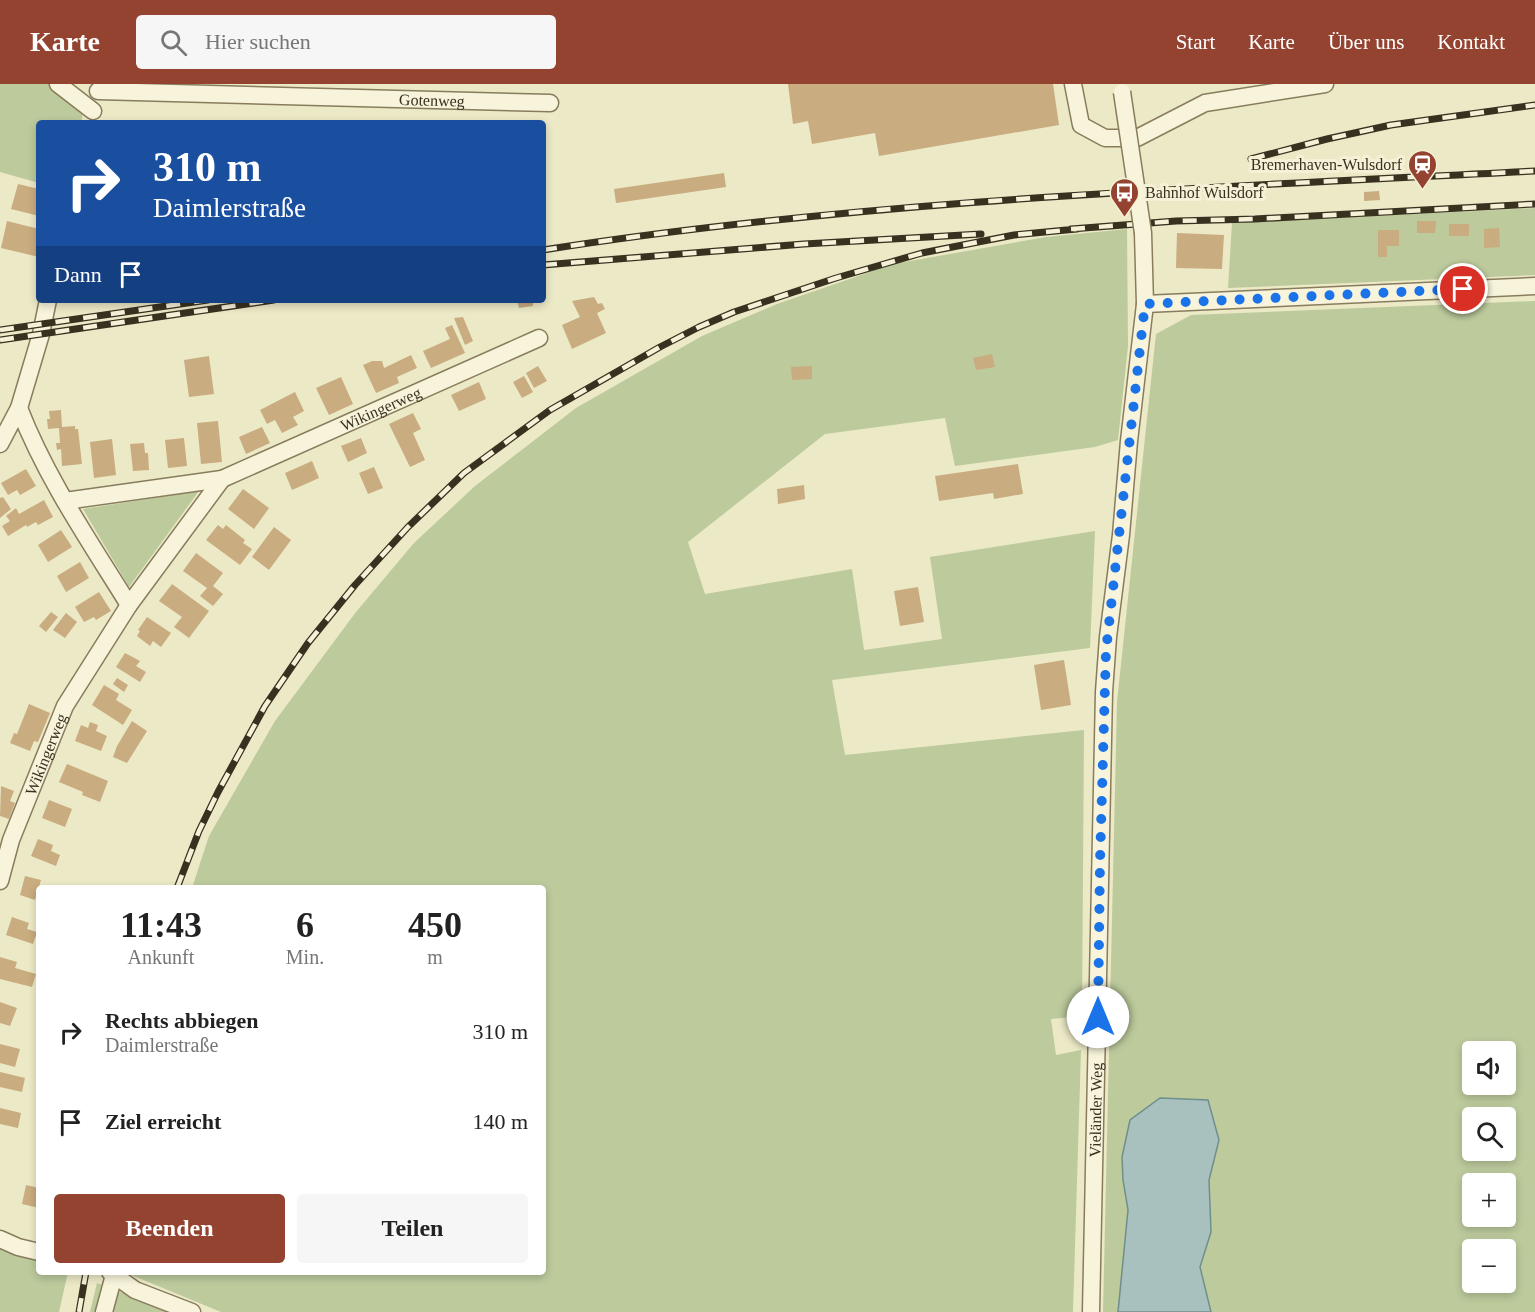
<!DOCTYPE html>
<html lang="de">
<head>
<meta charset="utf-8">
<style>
  :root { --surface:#fff; --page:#f6f6f6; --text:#222; --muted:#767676; --accent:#944330 }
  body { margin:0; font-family:Georgia,serif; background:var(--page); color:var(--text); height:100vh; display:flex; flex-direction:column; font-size:22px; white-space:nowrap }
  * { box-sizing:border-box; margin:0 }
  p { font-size:20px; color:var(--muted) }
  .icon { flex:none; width:33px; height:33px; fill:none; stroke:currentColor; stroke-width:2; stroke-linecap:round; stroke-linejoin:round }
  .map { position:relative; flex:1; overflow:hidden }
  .drawer { position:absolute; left:36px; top:801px; width:510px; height:390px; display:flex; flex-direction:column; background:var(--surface); border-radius:6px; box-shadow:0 3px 9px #0003 }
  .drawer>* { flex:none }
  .banner { position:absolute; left:36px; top:36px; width:510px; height:183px; border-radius:6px; box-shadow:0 3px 9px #0003; background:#1a4fa0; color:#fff; overflow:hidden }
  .buttons { position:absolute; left:1462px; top:957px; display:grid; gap:12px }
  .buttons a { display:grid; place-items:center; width:54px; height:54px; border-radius:6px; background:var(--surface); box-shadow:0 3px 9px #0003; font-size:30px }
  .pin { position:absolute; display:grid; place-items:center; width:51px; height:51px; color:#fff; margin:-26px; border:3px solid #fff; border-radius:50%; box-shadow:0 2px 6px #0007 }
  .me { position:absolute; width:66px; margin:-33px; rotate:0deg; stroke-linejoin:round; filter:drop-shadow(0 0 4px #0008) }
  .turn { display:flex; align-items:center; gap:21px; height:126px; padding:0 18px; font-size:27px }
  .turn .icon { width:78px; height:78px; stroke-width:2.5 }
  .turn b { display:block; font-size:42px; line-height:51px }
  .then { display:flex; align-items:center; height:57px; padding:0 18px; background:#0003; gap:12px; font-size:22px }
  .eta { display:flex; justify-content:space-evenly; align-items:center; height:102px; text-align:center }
  .eta b { font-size:36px; font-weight:600; line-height:42px }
  .button { display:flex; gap:12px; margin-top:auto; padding:12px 18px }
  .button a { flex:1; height:69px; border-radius:6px; background:var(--accent); color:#fff; font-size:24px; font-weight:600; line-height:69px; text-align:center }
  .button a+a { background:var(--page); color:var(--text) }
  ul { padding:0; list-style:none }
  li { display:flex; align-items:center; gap:18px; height:90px; padding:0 18px }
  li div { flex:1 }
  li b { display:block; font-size:22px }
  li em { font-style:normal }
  header { display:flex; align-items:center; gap:36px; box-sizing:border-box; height:84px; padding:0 30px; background:var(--accent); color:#fff }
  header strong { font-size:28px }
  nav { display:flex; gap:33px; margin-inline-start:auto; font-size:21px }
  .search { width:420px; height:54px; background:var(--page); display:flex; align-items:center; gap:15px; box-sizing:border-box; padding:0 21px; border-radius:6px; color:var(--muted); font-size:22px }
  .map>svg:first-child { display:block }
</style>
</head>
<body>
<header>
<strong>Karte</strong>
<div class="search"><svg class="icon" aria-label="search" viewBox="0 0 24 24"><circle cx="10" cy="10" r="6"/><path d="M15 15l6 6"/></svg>Hier suchen</div>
<nav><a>Start</a><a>Karte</a><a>Über uns</a><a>Kontakt</a></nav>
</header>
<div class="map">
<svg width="1535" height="1228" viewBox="0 0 1535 1228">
  <rect width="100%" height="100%" fill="#ece9c7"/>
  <path fill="#bcca9c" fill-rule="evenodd" d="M0 0H49L84 25 81 39H39V99L0 88Z
    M1535 124V191L1228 204 1232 139Z
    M1127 145 1128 262 1118 356 1095 363 955 382 945 334 825 350 688 458 705 510 852 485 864 566 942 555 930 473 1095 447 1090 564 832 596 845 671 1084 646 1082 932 1051 935 1056 971 1081 966 1073 1228H221L124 1188H543V804H192L209 752 275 637 356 528 414 459 475 402 576 324 702 252 777 220 893 180 1046 153Z
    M1535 217V1228H1103L1117 618 1156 250 1191 231ZM1473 968H1506V1000H1473ZM1473 1034H1506V1066H1473ZM1473 1100H1506V1132H1473ZM1473 1166H1506V1198H1473Z
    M199 407 129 503 83 425Z
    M0 1163 14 1171 39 1176V1188H68L59 1228H0Z
    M97 1199 173 1228H90Z"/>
  <path fill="#a8c1be" stroke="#6f8f8d" stroke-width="1.5" d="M1160 1014 1208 1016 1219 1056 1209 1096 1211 1148 1200 1183 1211 1228H1118L1128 1126 1123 1096 1122 1073 1130 1036Z"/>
  <path fill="#c9ac7f" d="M788 0H1053L1059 41 879 72 875 49 812 60 808 37 793 40Z
    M724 89 726 103 616 119 614 105Z
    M18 100 39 105V132L11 125Z
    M1379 107 1380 116 1364 117V108Z
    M7 137 39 145V173L1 164Z
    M1417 137H1436L1435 149H1417Z
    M1449 140H1469V152H1449Z
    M1499 144 1500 163 1484 164V145Z
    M1378 146H1399V162H1387V173H1378Z
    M1177 149 1224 151 1222 185 1176 184Z
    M594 213 598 220 602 219 605 225 597 229 606 249 572 265 562 241 580 233 572 217Z
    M517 216H533V222L519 224Z
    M463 233 473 257 465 261 454 234Z
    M452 241 465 269 431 284 423 267 450 255 445 244Z
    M992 270 995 283 976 286 973 274Z
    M411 271 417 284 397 293 399 299 376 309 363 281 372 277H382L384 284Z
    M209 272 214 310 189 313 184 276Z
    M538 282 547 297 534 304 526 289Z
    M812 282V295L792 296 791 283Z
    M524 292 533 308 522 314 513 298Z
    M341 293 353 320 329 331 316 304Z
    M479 298 486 315 459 327 451 311Z
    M295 308 304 327 293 333 298 341 282 349 275 336 267 340 260 326Z
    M61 326 62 343 75 342V345H78L82 380 62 382 61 365 57 366 56 359H60L59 344 48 345 47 335H50L49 327Z
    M413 329 421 345 413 349 425 376 410 383 389 340Z
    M218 337 222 378 201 380 197 339Z
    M262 343 270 359 246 370 239 353Z
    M184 354 187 382 168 384 165 356Z
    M361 354 367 369 348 378 341 362Z
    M112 355 116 391 94 394 90 358Z
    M144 359 145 369H148L149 386 133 387 130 360Z
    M312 377 319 394 292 406 285 389Z
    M1018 380 1023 410 994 415 993 409 939 417 935 392Z
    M374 383 383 404 368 410 359 389Z
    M26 385 36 402 20 411 17 406 8 411 1 399Z
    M804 401 805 415 778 420 777 405Z
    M243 405 269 424 254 445 228 425Z
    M3 413 11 425 0 434V414Z
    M44 416 53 433 38 441 36 438 27 443 26 441 8 452 2 442 10 437 6 432 16 424 19 430Z
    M218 441 223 445 226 441 245 456 243 459 252 465 240 481 206 456Z
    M274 443 291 456 269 486 252 473Z
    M61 446 72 463 48 478 38 461Z
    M196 469 223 489 213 502 223 510 213 522 200 512 207 504 183 487Z
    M80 478 89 494 66 508 57 492Z
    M172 500 209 527 189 554 174 543 182 533 159 517Z
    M918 503 924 538 900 542 894 507Z
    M99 508 111 527 96 536 94 533 84 538 75 523Z
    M51 528 58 533 46 548 39 542Z
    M66 529 77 538 65 554 53 546Z
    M147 533 171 549 161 563 153 557 150 562 137 552 140 547 138 546Z
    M125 569 140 577 136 582 146 588 140 598 116 583Z
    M1064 576 1071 621 1041 626 1034 581Z
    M117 594 128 601 124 608 113 600Z
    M104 601 119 610 116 616 132 626 123 641 92 621Z
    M29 620 50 629 38 658 34 657 30 667 10 659 14 649 17 650Z
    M132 637 147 647 127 679 113 673 117 662Z
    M90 638 98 641 96 647 107 652 101 667 75 657 81 641 88 644Z
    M67 680 108 697 100 718 82 711 83 708 59 698Z
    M1 702 14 707 10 717 15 719 9 735 0 732Z
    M49 716 72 725 65 743 42 734Z
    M38 755 53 761 51 767 60 771 56 782 31 772Z
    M25 792 41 796 35 816 20 811Z
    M12 833 29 839 27 845 37 848 33 860 6 851Z
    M0 873 17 878 15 884 36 890 32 903 0 895Z
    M0 918 17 924 10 942 0 939Z
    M0 960 20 965 15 983 0 979Z
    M0 988 25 994 22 1008 0 1003Z
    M0 1024 21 1029 18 1044 0 1040Z
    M26 1101 39 1104V1124L22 1120Z"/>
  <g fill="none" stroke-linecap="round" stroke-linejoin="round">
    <defs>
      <g id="minor">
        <path d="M58 0 93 27"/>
        <path d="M1073 0 1081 41 1105 54H1137L1205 19 1325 0"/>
        <path id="s1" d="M98 7 550 19"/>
        <path d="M1145 220 1535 202"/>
        <path d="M19 324C46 394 90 458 129 521"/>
        <path d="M0 360 19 324 41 250 48 216"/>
        <path id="s2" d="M65 417 222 395 539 254"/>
        <path id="s3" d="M0 797 11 756 65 622 129 521 222 395"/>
        <path d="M0 1155 18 1163 39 1168"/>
        <path d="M110 1188 135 1206 192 1228"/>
        <path d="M104 1228 114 1191"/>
        <path id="s4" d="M1091 1228 1104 608 1108 553 1121 451 1129 357 1145 220 1143 149"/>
      </g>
    </defs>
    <use href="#minor" stroke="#887c5d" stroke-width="19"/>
    <use href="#minor" stroke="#f7f4db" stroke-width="16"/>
    <defs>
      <path id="rail" d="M1251 75 1327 55 1391 41 1535 21
        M1071 145 1176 137 1255 135 1535 120
        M543 166C871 115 1204 104 1535 87
        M543 181 804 160 981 150
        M0 246 208 216
        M0 256 274 216
        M177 804 199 747 218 708 265 622 308 559 355 501 408 443 464 389 550 326 660 263 699 243 734 228 836 194 922 169 1014 151 1077 145
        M79 1228 86 1188"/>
    </defs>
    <use href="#rail" stroke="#393120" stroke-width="7"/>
    <use href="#rail" stroke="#f4f1d7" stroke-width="4.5" stroke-dasharray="14" stroke-linecap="butt"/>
    <defs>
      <path id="minor-bridge" d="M1122 8 1143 149"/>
    </defs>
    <use href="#minor-bridge" stroke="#887c5d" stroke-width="19" stroke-linecap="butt"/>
    <use href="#minor-bridge" stroke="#f7f4db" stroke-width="16"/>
  </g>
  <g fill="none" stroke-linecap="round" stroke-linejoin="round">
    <path stroke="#1a73e8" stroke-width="10" stroke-dasharray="0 18" d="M1098 933 1100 778 1106 567 1145 220 1463 205"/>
  </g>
  <defs>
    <symbol id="station-pin" viewBox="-11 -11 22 30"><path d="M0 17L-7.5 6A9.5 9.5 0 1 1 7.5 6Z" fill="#944330" stroke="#f4f1d7"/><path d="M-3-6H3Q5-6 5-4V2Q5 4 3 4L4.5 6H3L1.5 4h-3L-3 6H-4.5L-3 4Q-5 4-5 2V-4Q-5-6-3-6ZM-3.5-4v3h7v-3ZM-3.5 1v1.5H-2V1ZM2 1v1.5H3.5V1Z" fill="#fff"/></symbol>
    <symbol id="bus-pin" viewBox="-11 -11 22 30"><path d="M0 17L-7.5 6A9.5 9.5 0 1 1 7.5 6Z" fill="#944330" stroke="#f4f1d7"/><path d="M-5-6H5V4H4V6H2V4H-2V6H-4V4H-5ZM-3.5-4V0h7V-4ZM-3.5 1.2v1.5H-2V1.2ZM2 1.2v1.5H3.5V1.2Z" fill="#fff"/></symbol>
  </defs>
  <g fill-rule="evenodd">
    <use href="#station-pin" x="1406" y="64" width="33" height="45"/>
    <use href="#bus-pin" x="1108" y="92" width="33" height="45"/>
  </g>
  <g text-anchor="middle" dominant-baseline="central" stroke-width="6" stroke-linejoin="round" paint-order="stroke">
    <g font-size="16" fill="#393120" stroke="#f4f1d7">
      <text stroke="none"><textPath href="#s1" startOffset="334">Gotenweg</textPath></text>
      <text stroke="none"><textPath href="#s2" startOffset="332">Wikingerweg</textPath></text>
      <text stroke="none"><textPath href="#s3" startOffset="135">Wikingerweg</textPath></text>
      <text stroke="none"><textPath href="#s4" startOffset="202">Vieländer Weg</textPath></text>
    </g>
    <g font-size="16" fill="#393120" stroke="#f4f1d7" text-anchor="end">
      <text x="1402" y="80">Bremerhaven-Wulsdorf</text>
      <text x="1145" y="108" text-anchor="start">Bahnhof Wulsdorf</text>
    </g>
  </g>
</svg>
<div class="buttons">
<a><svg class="icon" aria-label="sound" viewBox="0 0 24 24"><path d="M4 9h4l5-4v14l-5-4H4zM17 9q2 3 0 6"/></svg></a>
<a><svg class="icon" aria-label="search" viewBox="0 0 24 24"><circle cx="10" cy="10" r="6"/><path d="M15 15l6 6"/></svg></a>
<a>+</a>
<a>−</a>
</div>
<div class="pin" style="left:1463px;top:205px;background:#d93025"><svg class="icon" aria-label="arrive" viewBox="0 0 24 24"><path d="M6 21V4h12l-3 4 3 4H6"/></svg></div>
<svg class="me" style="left:1098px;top:933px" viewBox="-20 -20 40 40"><circle r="19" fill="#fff"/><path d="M0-13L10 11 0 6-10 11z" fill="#1a73e8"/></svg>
<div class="banner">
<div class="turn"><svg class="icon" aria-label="right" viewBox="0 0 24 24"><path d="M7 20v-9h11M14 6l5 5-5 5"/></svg><div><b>310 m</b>Daimlerstraße</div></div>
<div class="then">Dann<svg class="icon" aria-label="arrive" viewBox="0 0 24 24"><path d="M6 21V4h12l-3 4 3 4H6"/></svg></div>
</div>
<section class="drawer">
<div class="eta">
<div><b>11:43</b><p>Ankunft</p></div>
<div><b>6</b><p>Min.</p></div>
<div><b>450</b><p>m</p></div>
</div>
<ul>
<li><svg class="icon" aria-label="right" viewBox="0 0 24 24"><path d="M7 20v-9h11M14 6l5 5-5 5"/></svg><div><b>Rechts abbiegen</b><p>Daimlerstraße</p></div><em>310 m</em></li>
<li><svg class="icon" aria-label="arrive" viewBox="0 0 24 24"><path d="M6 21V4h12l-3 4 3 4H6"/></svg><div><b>Ziel erreicht</b></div><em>140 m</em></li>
</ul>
<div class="button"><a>Beenden</a><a>Teilen</a></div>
</section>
</div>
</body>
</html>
